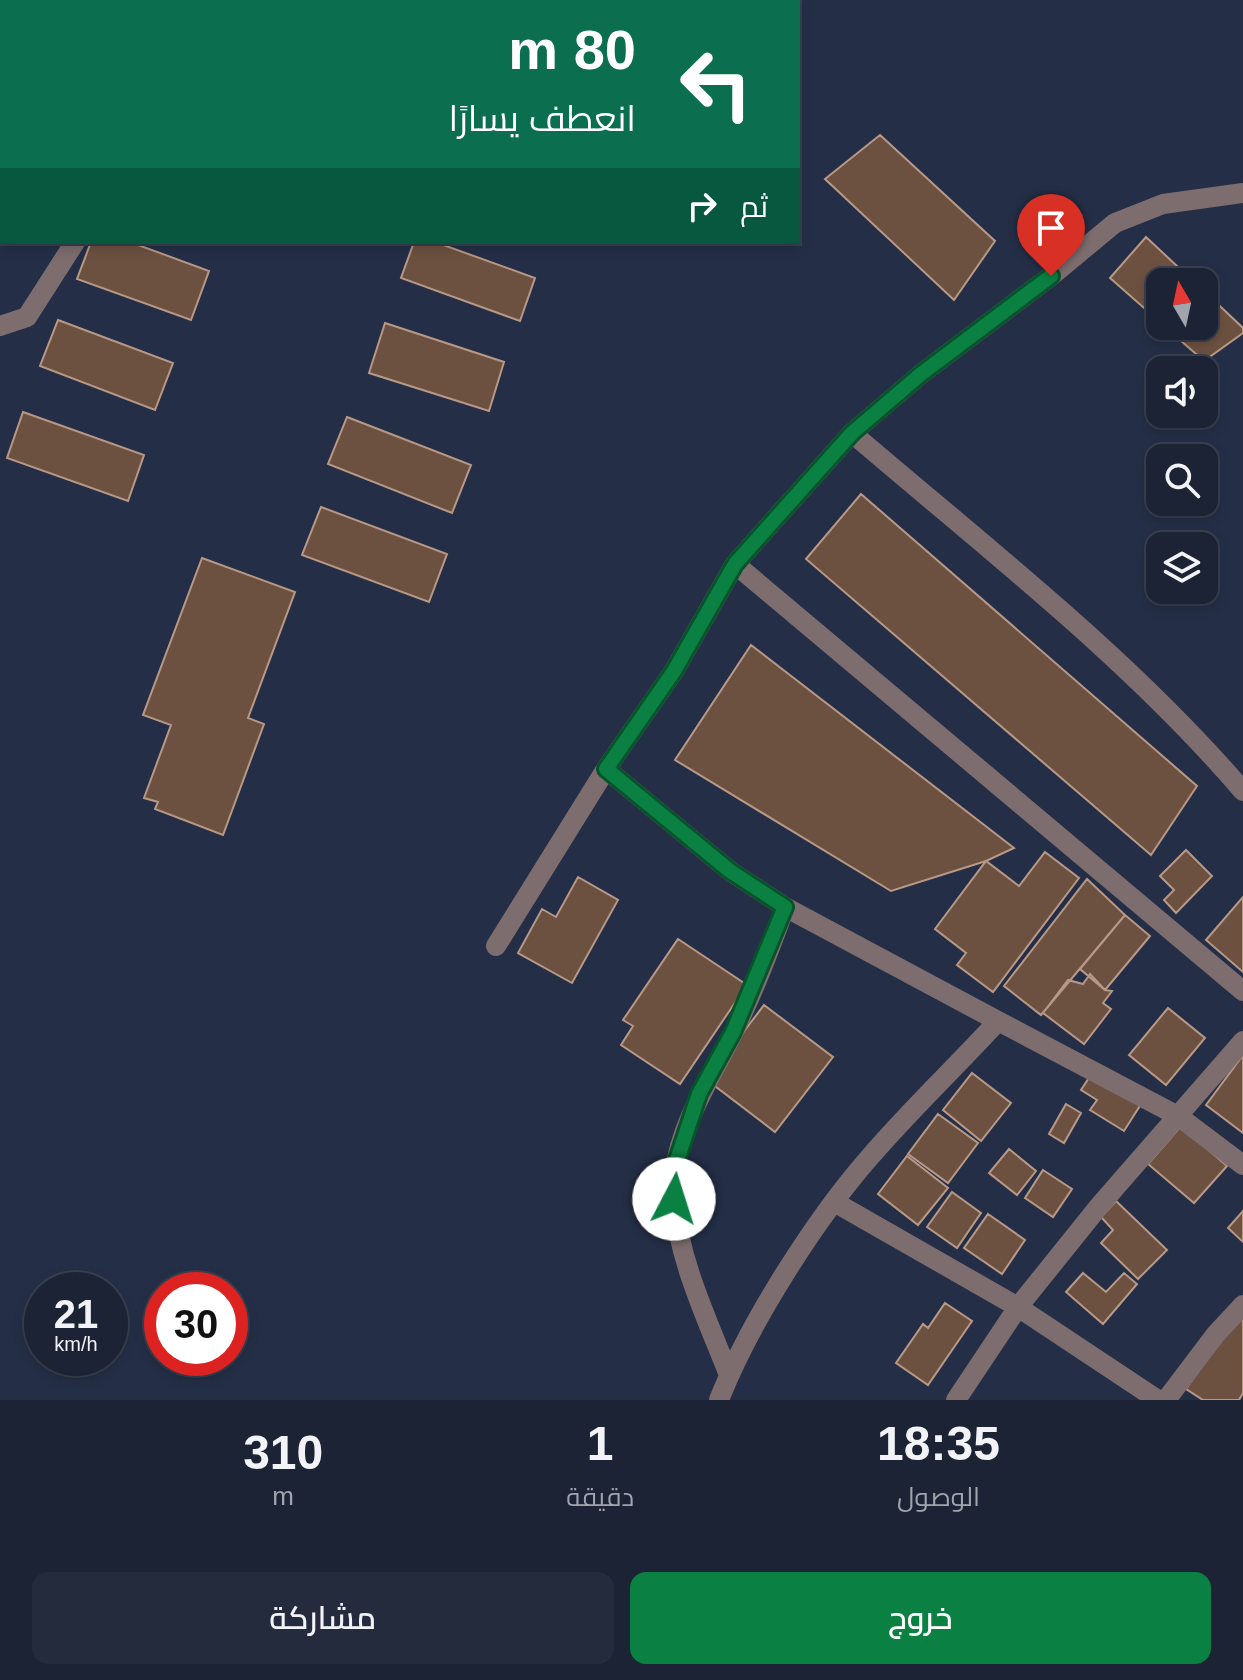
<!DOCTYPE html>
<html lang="ar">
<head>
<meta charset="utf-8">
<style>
  :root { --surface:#1b2335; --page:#242b3d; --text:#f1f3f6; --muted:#a0a4ad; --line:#394050; --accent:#0b8043 }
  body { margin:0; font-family:Helvetica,Cairo,sans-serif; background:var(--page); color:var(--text); direction:rtl; height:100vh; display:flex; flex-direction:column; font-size:30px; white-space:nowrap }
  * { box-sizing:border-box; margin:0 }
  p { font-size:26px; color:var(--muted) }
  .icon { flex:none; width:44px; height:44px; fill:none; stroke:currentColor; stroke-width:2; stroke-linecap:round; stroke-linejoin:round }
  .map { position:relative; height:1400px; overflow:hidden; direction:ltr }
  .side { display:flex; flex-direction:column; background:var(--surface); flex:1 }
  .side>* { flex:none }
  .guide { position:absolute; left:0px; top:0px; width:800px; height:244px; box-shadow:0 4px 12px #0003,0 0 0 2px var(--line); direction:rtl; background:#0b6e4f; color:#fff; overflow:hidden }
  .needle { width:52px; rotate:351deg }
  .tools { position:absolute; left:1146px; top:268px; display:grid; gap:16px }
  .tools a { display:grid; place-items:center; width:72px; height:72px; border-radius:16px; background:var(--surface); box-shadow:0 4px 12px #0003,0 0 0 2px var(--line); font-size:40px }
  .speed { position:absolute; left:24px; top:1272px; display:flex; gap:16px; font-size:40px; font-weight:700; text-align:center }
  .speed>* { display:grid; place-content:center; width:104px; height:104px; border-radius:50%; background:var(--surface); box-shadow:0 4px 12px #0003,0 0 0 2px var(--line); line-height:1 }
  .speed small { font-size:20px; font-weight:400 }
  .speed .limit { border:12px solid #d22; background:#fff; color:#111 }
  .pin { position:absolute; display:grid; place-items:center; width:68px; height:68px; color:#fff; margin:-82px -34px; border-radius:50% 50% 50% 0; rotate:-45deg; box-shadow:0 0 8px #0007 }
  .pin .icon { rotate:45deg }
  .me { position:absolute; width:88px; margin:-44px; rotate:5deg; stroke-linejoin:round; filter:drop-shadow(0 0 6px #0008) }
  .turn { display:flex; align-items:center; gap:28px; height:168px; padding:0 32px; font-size:36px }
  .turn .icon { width:104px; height:104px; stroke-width:2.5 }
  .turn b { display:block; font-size:56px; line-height:68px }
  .then { display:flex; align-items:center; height:76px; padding:0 32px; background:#0003; gap:16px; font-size:30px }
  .eta { display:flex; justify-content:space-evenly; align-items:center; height:136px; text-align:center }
  .eta b { font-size:48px; font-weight:600; line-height:56px }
  .cta { display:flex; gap:16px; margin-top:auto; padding:16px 32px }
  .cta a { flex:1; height:92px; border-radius:16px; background:var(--accent); color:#fff; font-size:32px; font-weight:600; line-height:92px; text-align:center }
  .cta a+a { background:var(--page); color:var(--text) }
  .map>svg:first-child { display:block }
</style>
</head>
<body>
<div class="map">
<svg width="1243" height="1400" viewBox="0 0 1243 1400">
  <rect width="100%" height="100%" fill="#242f47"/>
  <path fill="#6d5140" stroke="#b89886" stroke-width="2" d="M224 0H298L224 2Z
    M880 135 995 241 954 300 825 179Z
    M1146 237 1194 282H1160V322L1110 278Z
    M91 242H130L209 271 191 320 77 279Z
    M414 242H435L535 278 520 321 401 278Z
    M1204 291 1243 328V333L1204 361 1164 326H1204Z
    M58 320 173 363 155 410 40 366Z
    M385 323 504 362 489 411 369 373Z
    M23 412 144 455 128 501 7 458Z
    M347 417 471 465 452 513 328 464Z
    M861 494 1197 786 1151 855 806 559Z
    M321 507 447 554 429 602 302 555Z
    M202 558 295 592 248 718 264 724 223 835 155 809 158 802 144 798 171 725 143 715Z
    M751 645 1014 848 986 861 891 891 675 760Z
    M1186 850 1212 876 1176 913 1164 900 1174 890 1160 876Z
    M1045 852 1079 878 993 992 957 965 966 953 935 929 986 861 1019 886Z
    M578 877 618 900 572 983 518 953 542 909 556 917Z
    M1087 879 1125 915 1041 1015 1004 986Z
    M1243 897V972L1206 940Z
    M1125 915 1150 936 1105 990 1080 969Z
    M678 939 747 985 680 1084 621 1045 633 1026 623 1020Z
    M1090 974 1105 990 1112 991 1103 1003 1111 1009 1084 1044 1043 1013 1068 980 1083 984Z
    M764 1005 833 1057 775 1132 707 1080Z
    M1168 1008 1205 1038 1166 1085 1129 1055Z
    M1243 1055V1133L1206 1105Z
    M1094 1070 1143 1101 1124 1131 1090 1110 1097 1100 1081 1090Z
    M972 1073 1011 1103 981 1141 943 1110Z
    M1066 1104 1081 1113 1064 1143 1049 1134Z
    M938 1114 978 1143 948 1183 908 1154Z
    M1181 1126 1227 1166 1194 1203 1148 1164Z
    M1009 1149 1036 1171 1017 1195 989 1173Z
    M907 1156 948 1188 918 1225 878 1194Z
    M1043 1170 1072 1189 1053 1217 1025 1198Z
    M952 1192 981 1213 957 1248 927 1227Z
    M1116 1201 1167 1250 1138 1279 1101 1243 1113 1230 1101 1217Z
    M1243 1211V1242L1228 1228Z
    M988 1214 1025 1240 1002 1274 964 1248Z
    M1083 1273 1106 1292 1124 1273 1137 1284 1103 1324 1066 1292Z
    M945 1303 972 1321 928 1385 896 1363 923 1324 928 1328Z
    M1238 1314 1243 1318V1393L1239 1400H1203L1186 1389Z"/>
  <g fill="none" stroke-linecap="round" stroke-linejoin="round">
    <path stroke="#7d6d6e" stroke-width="20" d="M322 0 323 2
      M0 326 27 317 75 242
      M852 433C986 548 1128 657 1243 791
      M735 564 1243 991
      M606 769 730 871 785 907 998 1021
      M496 946 606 769 674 671 735 564 852 433 921 374 1051 276 1115 223 1163 204 1243 193
      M836 1203 1018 1307 1158 1400
      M729 1375C707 1319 679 1261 674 1201 669 1138 708 1085 734 1031 754 991 770 949 785 907
      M719 1400C749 1323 815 1220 869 1158 910 1110 956 1067 998 1021L1178 1116 1243 1165
      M956 1400 1018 1307 1100 1205 1243 1041
      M1166 1400 1216 1334 1243 1305"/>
  </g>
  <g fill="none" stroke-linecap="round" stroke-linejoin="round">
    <defs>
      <path id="route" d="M674 1199 677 1160 699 1094 733 1032 785 907 730 871 606 769 674 671 735 564 852 433 921 374 1051 276"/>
    </defs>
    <use href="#route" stroke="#07532c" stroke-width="20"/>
    <use href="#route" stroke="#0b8043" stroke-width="14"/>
  </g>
</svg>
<div class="tools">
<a><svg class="needle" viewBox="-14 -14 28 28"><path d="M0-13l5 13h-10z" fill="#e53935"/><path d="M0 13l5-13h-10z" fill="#a0a4ad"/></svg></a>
<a><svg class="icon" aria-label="sound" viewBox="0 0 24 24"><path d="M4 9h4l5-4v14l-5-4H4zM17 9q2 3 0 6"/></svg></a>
<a><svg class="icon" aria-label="search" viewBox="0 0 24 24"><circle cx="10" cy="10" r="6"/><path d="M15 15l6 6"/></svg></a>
<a><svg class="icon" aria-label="layers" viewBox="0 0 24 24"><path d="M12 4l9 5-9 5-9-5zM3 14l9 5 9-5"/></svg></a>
</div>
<div class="speed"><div>21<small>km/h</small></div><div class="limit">30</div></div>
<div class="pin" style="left:1051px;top:276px;background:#d93025"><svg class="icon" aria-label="arrive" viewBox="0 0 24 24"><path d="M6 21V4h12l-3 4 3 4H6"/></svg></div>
<svg class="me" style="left:674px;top:1199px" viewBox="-20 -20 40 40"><circle r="19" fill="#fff"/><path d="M0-13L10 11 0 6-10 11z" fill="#0b8043"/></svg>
<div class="guide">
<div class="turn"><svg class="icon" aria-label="left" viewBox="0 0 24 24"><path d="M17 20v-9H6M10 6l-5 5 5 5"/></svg><div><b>80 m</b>انعطف يسارًا</div></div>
<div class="then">ثم<svg class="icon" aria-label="right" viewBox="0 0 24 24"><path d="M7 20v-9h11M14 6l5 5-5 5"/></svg></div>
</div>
</div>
<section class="side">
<div class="eta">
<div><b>18:35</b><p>الوصول</p></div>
<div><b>1</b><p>دقيقة</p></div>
<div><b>310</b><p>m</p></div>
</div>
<div class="cta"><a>خروج</a><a>مشاركة</a></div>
</section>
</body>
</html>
